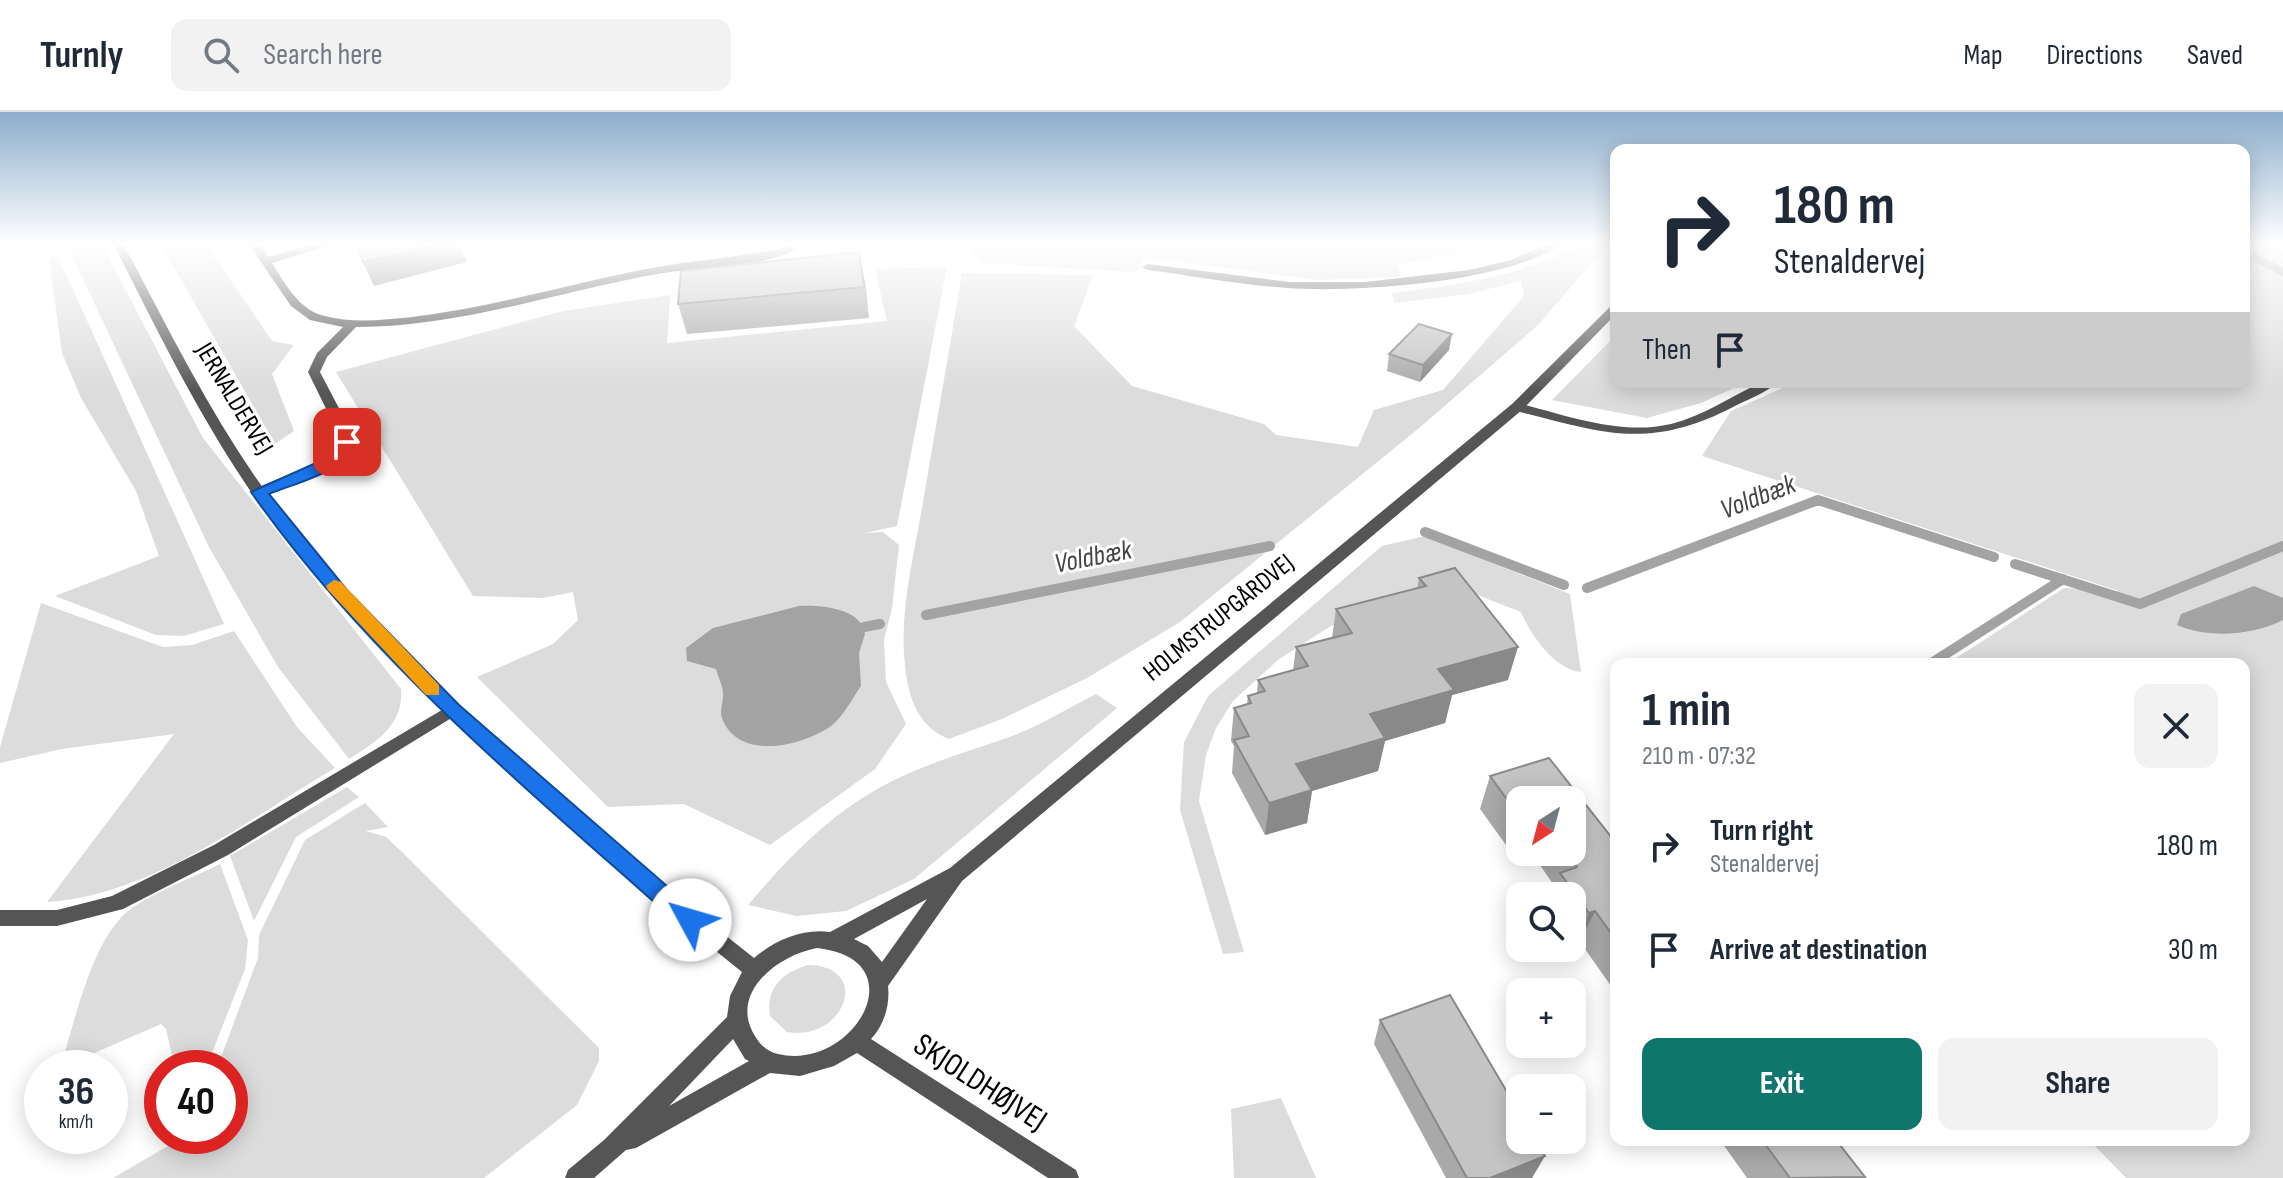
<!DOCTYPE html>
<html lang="en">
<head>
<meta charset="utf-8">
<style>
  :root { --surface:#fff; --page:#f2f2f3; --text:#1f2937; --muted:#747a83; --line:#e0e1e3; --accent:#0f766e }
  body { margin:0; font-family:"Sofia Sans Condensed",sans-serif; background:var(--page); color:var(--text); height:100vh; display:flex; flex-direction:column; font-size:30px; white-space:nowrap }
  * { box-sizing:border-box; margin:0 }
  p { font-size:26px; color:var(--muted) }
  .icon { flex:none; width:44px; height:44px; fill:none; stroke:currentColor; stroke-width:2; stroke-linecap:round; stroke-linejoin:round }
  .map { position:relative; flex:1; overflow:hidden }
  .drawer { position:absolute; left:1610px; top:546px; width:640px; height:488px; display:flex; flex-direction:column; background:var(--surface); border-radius:16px; box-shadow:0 4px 20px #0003 }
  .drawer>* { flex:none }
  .banner { position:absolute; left:1610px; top:32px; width:640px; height:244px; border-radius:16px; box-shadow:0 4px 20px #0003; background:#fff; color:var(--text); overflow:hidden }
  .needle { width:52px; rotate:216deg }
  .controls { position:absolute; left:1506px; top:674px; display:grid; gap:16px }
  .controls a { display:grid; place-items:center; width:80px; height:80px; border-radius:16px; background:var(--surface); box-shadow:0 4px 20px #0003; font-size:40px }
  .speed { position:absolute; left:24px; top:938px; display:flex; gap:16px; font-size:40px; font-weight:700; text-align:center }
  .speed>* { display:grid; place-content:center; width:104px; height:104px; border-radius:50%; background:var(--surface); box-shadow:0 4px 20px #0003; line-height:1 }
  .speed small { font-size:20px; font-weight:400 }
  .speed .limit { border:12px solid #d22; background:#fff; color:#111 }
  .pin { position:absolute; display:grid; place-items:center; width:68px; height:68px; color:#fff; margin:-34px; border-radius:16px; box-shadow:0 4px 12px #0006 }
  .me { position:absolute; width:88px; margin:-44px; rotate:309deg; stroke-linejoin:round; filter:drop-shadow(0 0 6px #0008) }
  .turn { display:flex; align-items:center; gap:28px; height:168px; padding:0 32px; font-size:36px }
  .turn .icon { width:104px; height:104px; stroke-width:2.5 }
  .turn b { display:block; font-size:56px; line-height:68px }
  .then { display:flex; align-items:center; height:76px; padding:0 32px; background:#0003; gap:16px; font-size:30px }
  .round { display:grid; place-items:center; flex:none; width:84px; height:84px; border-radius:16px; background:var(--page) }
  .summary { display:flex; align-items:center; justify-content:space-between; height:136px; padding:0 32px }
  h1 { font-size:48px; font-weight:700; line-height:60px }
  .action { display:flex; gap:16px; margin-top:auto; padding:16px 32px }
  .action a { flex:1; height:92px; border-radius:16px; background:var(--accent); color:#fff; font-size:32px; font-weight:700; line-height:92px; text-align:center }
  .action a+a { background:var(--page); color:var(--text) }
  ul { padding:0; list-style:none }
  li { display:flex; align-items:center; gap:24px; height:104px; padding:0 32px }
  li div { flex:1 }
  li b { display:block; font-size:30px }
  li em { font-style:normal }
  header { display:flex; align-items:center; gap:48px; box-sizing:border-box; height:112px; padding:0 40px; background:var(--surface); border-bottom:2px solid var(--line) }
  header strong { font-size:38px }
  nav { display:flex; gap:44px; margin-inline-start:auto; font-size:28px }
  .search { width:560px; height:72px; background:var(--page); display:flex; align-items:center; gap:20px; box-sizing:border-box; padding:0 28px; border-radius:16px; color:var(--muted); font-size:30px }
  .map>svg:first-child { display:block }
</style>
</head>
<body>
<header>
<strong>Turnly</strong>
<div class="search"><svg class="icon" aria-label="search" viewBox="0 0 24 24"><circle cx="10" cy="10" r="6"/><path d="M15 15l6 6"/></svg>Search here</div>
<nav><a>Map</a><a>Directions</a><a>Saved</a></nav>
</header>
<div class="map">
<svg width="2283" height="1066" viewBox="0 0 2283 1066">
  <rect width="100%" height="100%" fill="#fff"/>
  <path fill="#dcdcdc" d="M66 131H101L203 326 401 577C404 613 376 630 349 647L278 555 209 435Z
    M160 131H206L272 229 294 233 272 262 294 319 275 332Z
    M975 131H1078L1093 136 1109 131H1494L1397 154 1401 159 1398 165 1319 168 1144 145 1137 158 1131 160 985 151 967 136Z
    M1581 131H1609L1538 213 1418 317 1180 510 1087 566 1002 607 949 627C918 615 908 585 905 554 899 501 913 448 922 396 935 318 949 240 962 161L1093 163 1074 214 1132 274 1264 312 1276 323 1358 335 1374 298 1443 278 1524 184 1521 169 1468 182 1395 191 1392 181C1460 172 1519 166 1581 131Z
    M2244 131H2283V1066H2126L2089 1028H2244V552H1947L2064 476 2119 479 1702 344 1731 299 1796 270H2244Z
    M58 144 224 512 184 524 156 523 55 484 159 444 136 379 81 286 62 241 49 147Z
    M947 155 897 414 865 421 883 420 899 433 892 496 884 528 886 570 906 612 875 657 770 733 684 692 608 695 477 565 553 532 578 508 573 480 543 486 473 484 336 260 563 199 670 183 667 231 887 209 875 157Z
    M1616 223V270H1747L1701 291 1647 306 1552 288Z
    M1425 424 1570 482 1581 560C1554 557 1531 523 1521 500L1462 477 1331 514 1279 547 1233 589 1216 616 1206 643 1199 689 1244 840 1223 842 1180 698 1184 630 1208 584 1382 434Z
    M41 491 163 535 192 533 234 519 297 615 335 656C247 708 152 783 47 790L174 622 62 637 0 651V635Z
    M1096 582 1117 596 914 767 846 799 797 804 748 793C786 748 827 705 879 676 922 652 968 640 1015 623 1043 612 1070 595 1096 582Z
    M347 675 359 685 296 725 254 809 230 744Z
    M365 691 388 715 366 719 386 725 401 739 599 936V949L577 993 484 1066H113L185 1024H230V956H217L258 846 259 823 305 728Z
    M220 752 248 828 245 857 206 956H175L166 917 161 912 60 956C75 910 92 824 132 796 159 778 192 766 220 752Z
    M809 853C873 855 844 930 787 920L770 904C765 876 784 859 809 853Z
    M1281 986 1316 1066H1234L1231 997Z"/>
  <path fill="#a3a3a3" d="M2254 474 2283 486V508C2255 523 2208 527 2177 513L2181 502Z
    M799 494C820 493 862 496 865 522L859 541 861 574C852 587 843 605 831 614 803 634 738 650 722 606 719 598 724 589 723 581 723 574 718 565 716 557L687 549 686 536 713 516Z"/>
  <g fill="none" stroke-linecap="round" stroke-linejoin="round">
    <path stroke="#a3a3a3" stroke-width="8" d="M2244 140 2283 160"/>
    <path stroke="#a3a3a3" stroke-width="10" d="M1425 420 1564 473
      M2015 452 2140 492 2283 434
      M1587 476 1818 388 1994 445
      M926 503 1270 434
      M864 515 880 512
      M1930 552 2063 467"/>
    <path fill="#555" fill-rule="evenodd" d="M248 131H259L268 145 319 131H337L272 151C284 170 298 196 321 203 351 212 382 208 412 205 495 195 575 170 657 155 702 147 746 145 790 134L795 137C768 156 693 155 657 162 557 180 459 215 356 215L327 245 320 260 353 323 352 337 336 353 259 384 254 383 252 380 254 377 326 347 338 336 339 323 308 260 317 241 343 215 310 208 291 194Z
      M1549 131H1563C1512 170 1353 181 1288 176 1241 173 1194 164 1148 158L1142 155 1148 152 1289 170H1365L1469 158 1511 148Z
      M1762 270H1778C1767 280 1749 287 1735 294 1647 340 1602 320 1512 298L1511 295 1517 291C1566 303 1620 324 1671 312 1703 304 1732 284 1762 270Z
      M452 592 458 594 460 598 458 602 228 743 123 797 57 814H0V798H57L112 784 214 733Z"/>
    <path fill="#555" fill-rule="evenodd" d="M113 131H123C171 222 217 316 279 398 319 451 366 499 413 546 519 655 635 752 754 846 775 828 803 816 830 820L950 756 1512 292 1612 193 1616 191V202L1522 298 962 769 888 874C890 892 885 912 871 927L1076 1058 1079 1066H1048L857 941 834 954 800 964 770 961 636 1036 626 1038 594 1066H565L568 1058 604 1028 727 905 730 884 742 860C622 764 507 664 400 553 354 505 308 457 268 404 206 319 160 224 113 131ZM927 787 882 850 868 834 854 827ZM817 836C919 847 853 960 778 942 768 940 760 933 755 924 728 881 778 843 817 836ZM733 927 745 947 749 949 669 994Z"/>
  </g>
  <path fill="#a9a9a9" d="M859 140 869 206 687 222 678 192Z
    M1449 238 1420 270 1387 259 1389 242Z
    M1419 466 1508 568 1452 583 1445 611 1385 629 1378 659 1312 679 1307 711 1265 723 1232 661 1234 634 1231 629 1234 596 1247 592 1248 584 1257 581 1258 568 1293 558 1296 535 1332 526 1336 497 1417 477Z
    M1549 646 1616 731V881L1580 830 1575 832 1572 828V784H1551L1555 775 1531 740H1572V688H1520V728L1506 733 1480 697 1490 664Z
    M1380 908 1533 1066H1446L1374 932Z
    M1720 1028H1836L1865 1066H1747Z"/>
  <path fill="#898989" d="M442 131H459L467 150 374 174 363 150Z
    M859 140 865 170 869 206 864 175Z
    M1452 222 1449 238 1420 270 1423 253Z
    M1518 535 1508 568 1452 583 1445 611 1385 629 1378 659 1312 679 1307 711 1265 723 1269 691 1296 652 1438 557Z
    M1520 700V728L1506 733 1517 701Z
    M1595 799 1580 830 1575 832 1589 801Z
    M1545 1044 1532 1066H1490Z"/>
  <path fill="#c4c4c4" stroke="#898989" stroke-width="2" d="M356 131H442L363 150Z
    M859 140 864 175 678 192 681 159Z
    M1419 212 1452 222 1423 253 1389 242Z
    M1455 456 1518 535 1438 557 1454 578 1370 602 1385 626 1296 652 1312 678 1269 691 1234 628 1249 624 1234 596 1251 591 1248 584 1265 579 1258 568 1308 554 1296 535 1352 521 1336 497 1426 474 1419 466Z
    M1549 646 1616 731V828L1595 799 1589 801 1560 761 1577 755 1566 740H1572V688H1520V700L1517 701 1490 664Z
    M1450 883 1520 1002V1028H1535L1545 1044 1490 1066H1467L1380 908Z
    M1762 1028H1836L1865 1065 1790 1066Z"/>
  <linearGradient id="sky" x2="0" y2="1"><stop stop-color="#8cadcc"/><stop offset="0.47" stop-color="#fff"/><stop offset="1" stop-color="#fff" stop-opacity="0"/></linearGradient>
  <rect width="2283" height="280" fill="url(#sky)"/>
  <path fill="#1a73e8" stroke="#114b97" stroke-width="2" d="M347 325 355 330C347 360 295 371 269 382L347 478 459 593 698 801 701 808 698 815 690 817 682 815C530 679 369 548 251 380L325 347 342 327Z"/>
  <path fill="#f59e0b" d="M334 468 341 470 439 573V583H426L328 478 326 474Z"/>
  <g text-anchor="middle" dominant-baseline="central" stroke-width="6" stroke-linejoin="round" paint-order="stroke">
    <g font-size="26" fill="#000" stroke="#fff">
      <text transform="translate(234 287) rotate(59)">JERNALDERVEJ</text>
      <text transform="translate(1219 506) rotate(-39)">HOLMSTRUPGÅRDVEJ</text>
    </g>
    <g font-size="28" font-style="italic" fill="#444" stroke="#fff">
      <text transform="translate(1758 385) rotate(-21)">Voldbæk</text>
      <text transform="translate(1093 445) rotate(-11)">Voldbæk</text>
    </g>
    <g font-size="32" fill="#000" stroke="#fff">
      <text transform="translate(980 971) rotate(33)">SKJOLDHØJVEJ</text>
    </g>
  </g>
</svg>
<div class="controls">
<a><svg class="needle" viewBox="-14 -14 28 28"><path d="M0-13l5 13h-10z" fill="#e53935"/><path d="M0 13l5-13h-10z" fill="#747a83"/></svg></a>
<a><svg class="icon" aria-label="search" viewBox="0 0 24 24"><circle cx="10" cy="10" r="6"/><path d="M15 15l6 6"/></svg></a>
<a>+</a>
<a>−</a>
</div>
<div class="speed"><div>36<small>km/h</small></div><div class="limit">40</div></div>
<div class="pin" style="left:347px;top:330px;background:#d93025"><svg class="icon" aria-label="arrive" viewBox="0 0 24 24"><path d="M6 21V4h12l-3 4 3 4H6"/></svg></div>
<svg class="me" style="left:690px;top:808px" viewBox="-20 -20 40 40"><circle r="19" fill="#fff"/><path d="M0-13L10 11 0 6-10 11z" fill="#1a73e8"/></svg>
<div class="banner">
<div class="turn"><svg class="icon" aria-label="right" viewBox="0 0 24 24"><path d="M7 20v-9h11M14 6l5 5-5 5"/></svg><div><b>180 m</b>Stenaldervej</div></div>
<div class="then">Then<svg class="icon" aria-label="arrive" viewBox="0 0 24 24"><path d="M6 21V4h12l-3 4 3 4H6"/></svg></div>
</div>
<section class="drawer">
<div class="summary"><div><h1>1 min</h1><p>210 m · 07:32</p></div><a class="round"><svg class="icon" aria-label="close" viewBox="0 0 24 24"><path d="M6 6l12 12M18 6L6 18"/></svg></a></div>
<ul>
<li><svg class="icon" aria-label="right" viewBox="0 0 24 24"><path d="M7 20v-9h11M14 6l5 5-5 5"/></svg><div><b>Turn right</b><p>Stenaldervej</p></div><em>180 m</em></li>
<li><svg class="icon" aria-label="arrive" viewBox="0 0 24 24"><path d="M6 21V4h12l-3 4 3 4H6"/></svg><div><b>Arrive at destination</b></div><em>30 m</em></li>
</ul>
<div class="action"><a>Exit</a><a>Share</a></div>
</section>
</div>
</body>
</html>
